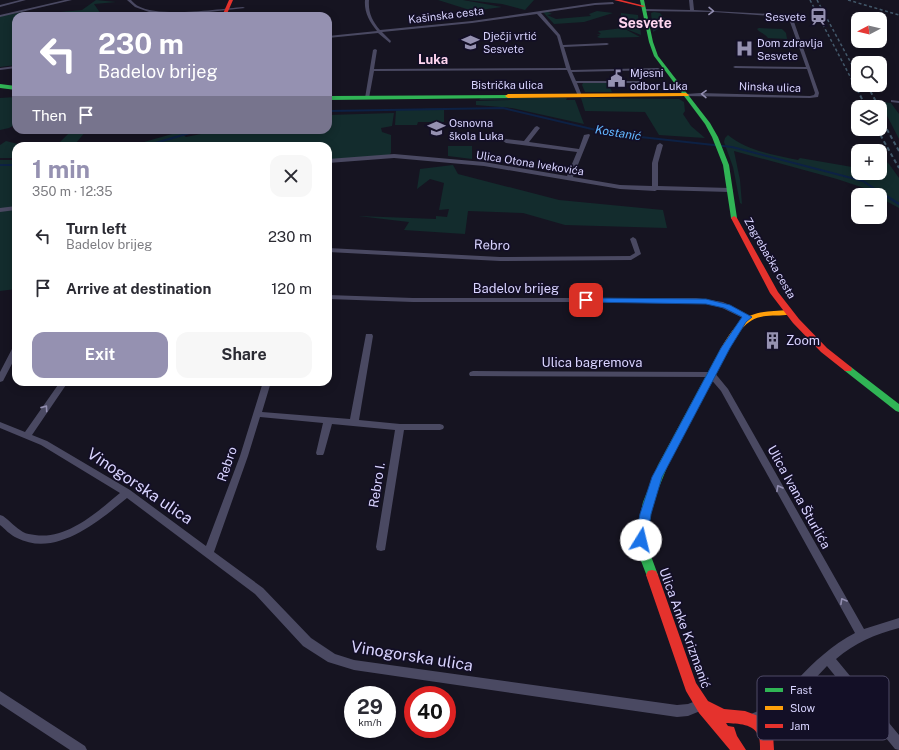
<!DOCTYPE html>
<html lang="en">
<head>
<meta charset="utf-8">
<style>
  :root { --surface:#fff; --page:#f7f7f7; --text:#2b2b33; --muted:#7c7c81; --accent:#9591b1 }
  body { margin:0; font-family:"Public Sans",sans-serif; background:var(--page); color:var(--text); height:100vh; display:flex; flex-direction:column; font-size:15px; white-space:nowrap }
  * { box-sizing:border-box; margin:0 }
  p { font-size:13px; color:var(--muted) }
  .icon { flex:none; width:22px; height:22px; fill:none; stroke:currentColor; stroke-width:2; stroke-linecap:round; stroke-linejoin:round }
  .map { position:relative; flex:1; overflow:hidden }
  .side { position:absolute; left:12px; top:142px; width:320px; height:244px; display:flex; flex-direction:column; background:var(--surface); border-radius:12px; box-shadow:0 2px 10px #0003 }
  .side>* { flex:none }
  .guide { position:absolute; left:12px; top:12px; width:320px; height:122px; border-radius:12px; box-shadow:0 2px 10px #0003; background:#9591b1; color:#fff; overflow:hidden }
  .needle { width:26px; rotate:263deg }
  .tools { position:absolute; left:851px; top:12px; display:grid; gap:8px }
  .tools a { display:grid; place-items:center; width:36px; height:36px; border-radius:8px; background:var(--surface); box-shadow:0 2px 10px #0003; font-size:20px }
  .speed { position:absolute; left:344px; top:686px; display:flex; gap:8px; font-size:20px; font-weight:700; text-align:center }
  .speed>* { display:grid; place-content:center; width:52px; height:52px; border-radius:50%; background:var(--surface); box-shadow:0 2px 10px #0003; line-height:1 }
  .speed small { font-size:10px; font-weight:400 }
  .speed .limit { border:6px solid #d22; background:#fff; color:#111 }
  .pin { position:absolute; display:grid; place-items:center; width:34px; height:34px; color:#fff; margin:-17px; border-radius:8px; box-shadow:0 2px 6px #0006 }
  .me { position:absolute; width:44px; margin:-22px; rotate:9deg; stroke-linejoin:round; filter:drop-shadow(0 0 3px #0008) }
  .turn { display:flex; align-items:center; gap:14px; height:84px; padding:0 20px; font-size:18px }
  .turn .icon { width:52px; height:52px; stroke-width:2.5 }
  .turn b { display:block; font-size:28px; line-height:34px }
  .then { display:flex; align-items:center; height:38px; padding:0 20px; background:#0003; gap:8px; font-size:15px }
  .round { display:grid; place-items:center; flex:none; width:42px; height:42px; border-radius:12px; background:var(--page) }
  .overview { display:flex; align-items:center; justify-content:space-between; height:68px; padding:0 20px }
  h1 { font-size:24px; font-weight:700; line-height:30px; color:var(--accent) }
  .action { display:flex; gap:8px; margin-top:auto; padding:8px 20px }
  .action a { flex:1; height:46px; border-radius:12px; background:var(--accent); color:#fff; font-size:16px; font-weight:700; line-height:46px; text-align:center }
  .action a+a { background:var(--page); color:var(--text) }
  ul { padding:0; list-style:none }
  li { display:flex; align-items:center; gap:12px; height:52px; padding:0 20px }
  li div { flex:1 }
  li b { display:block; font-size:15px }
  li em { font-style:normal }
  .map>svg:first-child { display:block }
</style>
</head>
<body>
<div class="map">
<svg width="899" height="750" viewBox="0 0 899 750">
  <rect width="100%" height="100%" fill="#161421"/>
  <path fill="#132c2d" d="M96 0 116 2 94 4 101 14 94 16H16V65L0 67V16L23 12 50 13 82 10Z
    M438 0H463L502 7 473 11Z
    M467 0H534L525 10 502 4Z
    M597 11 613 13 584 22 554 24 543 12H548L552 14 547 15 556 19 591 16 589 14Z
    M654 12 660 13 665 19 663 26 653 32 651 13Z
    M621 13 638 15 639 23H626L640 24 641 35 624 28 621 20Z
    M623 28 640 37 600 38 597 37 600 35H596L601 34 598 31Z
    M759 28 782 29 786 33 787 39 768 38C764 33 760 33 757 29Z
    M583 83H608L612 92H585L582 85Z
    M16 97V124L9 128 0 130V98Z
    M481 98H567L566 100H575L584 124 512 108 476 105V101L541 99 479 100Z
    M581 98 679 99 684 102 685 111 683 114 691 126 705 138 659 135 645 112 585 111Z
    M880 102 891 103 899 114V139Z
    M444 108V122H418L417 125H395L396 110Z
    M394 113 392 126 381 128 382 132 391 135V153L389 155 328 160V146H130L179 132 186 137 221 130H328V115Z
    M71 131H86L76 143H59Z
    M728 135C747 151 775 155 798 160L800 158 858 168V173L884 171 880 164V156L889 164 899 178V208L886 201 885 197 872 189 864 188 837 179 734 151 740 180 742 204 740 203 733 167 724 142 725 138Z
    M6 141 26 146H16V158H0V145Z
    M448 146H472V159L448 156Z
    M0 160H16V289L0 291Z
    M453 165 458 174 559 200 663 210 667 228 565 225 523 213 468 211 465 234 404 230 409 222 358 216 436 219V216L447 217 449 209 439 210 444 183 430 179 417 189 420 169Z"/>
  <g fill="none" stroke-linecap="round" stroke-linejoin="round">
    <path stroke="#0d2144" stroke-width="2" d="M328 111 503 108 613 134 732 147 863 181 881 193
      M145 146 200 130
      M0 165H16"/>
    <path stroke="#0d2144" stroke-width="2.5" d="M880 192 899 204"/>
    <path fill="#4a4962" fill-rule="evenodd" d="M20 0H26L0 7V5Z
      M65 0H72L0 17V15Z
      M127 0H131C133 2 136 5 138 6 160 18 218 9 243 7L245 8 200 13 165 14 149 12 135 7Z
      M365 0H369C368 12 372 21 380 30L472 21 595 3 613 2 614 4 595 5 541 13 560 35 563 45 607 43 609 44 607 45 564 47 571 70 658 68 660 69 658 70 572 72 576 81H642L644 82 642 83H577L582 96 580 97 578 96 567 70 374 71 369 98 367 99 365 98 373 50 375 49 377 50 374 69 566 68 557 36 537 14 472 23 382 32 391 41 390 43 378 33 328 38V36L377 31C369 21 364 12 365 0Z
      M689 0H693L694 10 789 15 793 19 819 93 818 97 810 98 684 96V94H686L700 93 810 96 814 95 815 93 807 69 735 68 733 67 735 66 806 67 789 19 787 17 714 12 644 11 642 10 644 9 690 10Z
      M16 66V68L0 70V68Z
      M891 100 899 101V103L891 102Z
      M537 126 540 128 529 142 579 149 584 135 589 134 590 135 573 177 620 185 652 186V163L657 145 660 143 663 145 658 163V186L730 188 733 190 730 192 657 190 655 191 620 189 484 166 394 158 328 163V159L394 154 484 162 567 176 577 152 506 143 503 141 506 139 524 141 535 127Z
      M16 206V210L0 212V208Z
      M633 237 636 239 641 254 631 260 500 261 328 252V248L500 257 630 256 635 253 630 239Z
      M328 295 413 298H696L723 302 752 317 751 319H745L718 306 696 302H413L328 299Z
      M366 334H372L373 336 359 420 400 424H440L443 425 444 427 443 429 440 430H404L385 550 381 551 377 550 376 547 395 430 332 424 324 453 323 455H317L316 453 323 423 260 417 248 456 214 552 263 588 311 638 335 654 354 660 677 705 688 704 701 699 705 701 707 705 705 709 688 716 677 717 354 670 328 662 303 646 255 594 127 498C99 521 56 558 17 538 10 535 5 529 0 525V515L3 516C10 521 16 528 23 532 26 534 31 534 35 535 67 540 97 512 120 493L41 445 0 428V422L25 432 60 382H68L32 435 47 441 130 490 206 546 240 456 263 382H271L262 412 350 419Z
      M13 347H16V356L3 381 0 382V372Z
      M473 371 714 372 728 389 864 629 899 618V628C875 634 855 643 836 659L899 735V750L895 749 827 666 793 702 778 726 773 740 769 742 765 740 763 736 768 721 753 725 749 723 747 719 749 715C759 710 770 708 780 701 785 697 792 685 797 680 814 662 833 644 855 633L721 391 709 377 470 376 469 374 470 372Z
      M0 691 85 746 87 750H70L0 704Z"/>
    <path fill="#30b455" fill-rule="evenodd" d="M640 0H644L653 42 658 56 710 123 718 137 729 165 737 218 736 219H732L731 218 723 165 712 137 705 124 654 56 649 42Z
      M0 84 16 86V90L0 88Z
      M510 95 511 96 508 98 328 100V96Z
      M725 345 729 348 668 465 653 502 647 539 648 548 658 575 656 579 652 580 648 579 636 548 635 539 643 502 658 465 721 348Z
      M848 366 851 367 899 404V412L896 411 845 371 844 369Z"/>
    <path fill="#ff9f0a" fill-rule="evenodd" d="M686 93 689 95 688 96 508 98 505 96 508 94Z
      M789 310 793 312 792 314C784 316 775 315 766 316 745 318 738 334 728 350L725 351 721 348C742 313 749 312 789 310Z"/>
    <path fill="#e5322d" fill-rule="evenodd" d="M229 0H233L226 16H222Z
      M614 0H621L645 6 643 7Z
      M734 216 737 218 778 292 799 319 827 348 851 367 852 369 851 371H845L821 352 793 323 770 293 731 218Z
      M652 570 656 571 658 575 696 683 708 701 724 709 745 711 761 717 771 729 773 734 774 750H760C760 746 760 741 759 737 754 723 738 724 726 723L728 726 734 727 737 736 746 750H730L699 713 686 691 646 575 648 571Z"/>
    <path stroke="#43596b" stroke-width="1.5" stroke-dasharray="3 2.5" stroke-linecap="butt" d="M810 0 854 84
      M817 0 858 76
      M848 0 899 15"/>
    <path stroke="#43596b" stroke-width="2" stroke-dasharray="4 3" stroke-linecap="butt" d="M854 83 866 107
      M867 85 879 107
      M880 117 899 151
      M877 129 899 168"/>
  </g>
  <defs><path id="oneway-chevron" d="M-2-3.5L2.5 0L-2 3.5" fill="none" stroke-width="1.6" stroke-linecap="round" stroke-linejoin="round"/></defs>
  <g stroke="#928eb0">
    <use href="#oneway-chevron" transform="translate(711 11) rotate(1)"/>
    <use href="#oneway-chevron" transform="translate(704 94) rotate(-179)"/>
    <use href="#oneway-chevron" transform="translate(45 408) rotate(-55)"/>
    <use href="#oneway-chevron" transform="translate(779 488) rotate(-119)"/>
    <use href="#oneway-chevron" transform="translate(843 601) rotate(-119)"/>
  </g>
  <path fill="#1a73e8" stroke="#114b97" d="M586 298 706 299 730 305 752 317 746 322 730 348 662 477 651 514 647 540 645 544H637L635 540 640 514 652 477 721 348 742 317 724 308 706 304 583 302 582 300Z"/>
  <defs>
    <symbol id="station-bare" viewBox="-9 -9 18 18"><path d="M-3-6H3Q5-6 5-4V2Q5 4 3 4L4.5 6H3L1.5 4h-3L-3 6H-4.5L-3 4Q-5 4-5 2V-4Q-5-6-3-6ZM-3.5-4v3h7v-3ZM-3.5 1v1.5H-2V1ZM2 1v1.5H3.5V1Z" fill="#9591b1" stroke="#130f26" stroke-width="2.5" paint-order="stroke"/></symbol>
    <symbol id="school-bare" viewBox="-9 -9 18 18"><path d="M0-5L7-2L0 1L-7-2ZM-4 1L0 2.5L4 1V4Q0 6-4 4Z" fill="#9591b1" stroke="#130f26" stroke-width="2.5" paint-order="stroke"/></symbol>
    <symbol id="hospital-bare" viewBox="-9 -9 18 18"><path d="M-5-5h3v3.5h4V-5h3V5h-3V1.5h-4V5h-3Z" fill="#9591b1" stroke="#130f26" stroke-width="2.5" paint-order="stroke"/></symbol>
    <symbol id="civic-bare" viewBox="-9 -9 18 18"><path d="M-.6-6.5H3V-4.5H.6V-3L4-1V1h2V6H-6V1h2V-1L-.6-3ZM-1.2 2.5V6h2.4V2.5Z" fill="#9591b1" stroke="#130f26" stroke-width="2.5" paint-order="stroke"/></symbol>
    <symbol id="building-bare" viewBox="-9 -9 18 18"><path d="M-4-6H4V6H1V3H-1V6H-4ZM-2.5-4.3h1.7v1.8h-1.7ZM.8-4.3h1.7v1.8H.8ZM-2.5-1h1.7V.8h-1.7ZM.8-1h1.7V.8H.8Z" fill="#9591b1" stroke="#130f26" stroke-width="2.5" paint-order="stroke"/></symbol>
  </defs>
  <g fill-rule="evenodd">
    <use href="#station-bare" x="806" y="4" width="25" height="25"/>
    <use href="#school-bare" x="458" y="30" width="25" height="25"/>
    <use href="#hospital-bare" x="732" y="36" width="25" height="25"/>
    <use href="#civic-bare" x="604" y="66" width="25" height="25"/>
    <use href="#school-bare" x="424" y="116" width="25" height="25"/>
    <use href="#building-bare" x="760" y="328" width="25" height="25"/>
  </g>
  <g text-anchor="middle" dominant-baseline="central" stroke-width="3.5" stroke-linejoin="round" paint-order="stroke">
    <g font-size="11" fill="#d9d4ff" stroke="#130f26">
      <text transform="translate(446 15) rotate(-7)">Kašinska cesta</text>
      <text x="507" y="85">Bistrička ulica</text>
      <text transform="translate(770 87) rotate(2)">Ninska ulica</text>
      <text transform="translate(530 163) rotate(9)">Ulica Otona Ivekovića</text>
      <text transform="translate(770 258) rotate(60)">Zagrebačka cesta</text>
    </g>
    <g font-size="11" fill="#d9d4ff" stroke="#130f26" text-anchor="start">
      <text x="806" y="17" text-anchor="end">Sesvete</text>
      <text x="483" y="36">Dječji vrtić<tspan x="483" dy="13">Sesvete</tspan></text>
      <text x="757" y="43">Dom zdravlja<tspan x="757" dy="13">Sesvete</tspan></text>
      <text x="630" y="73">Mjesni<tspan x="630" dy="13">odbor Luka</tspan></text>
      <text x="449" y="123">Osnovna<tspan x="449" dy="13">škola Luka</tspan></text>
    </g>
    <g font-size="12" font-style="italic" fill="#62b6ff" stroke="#130f26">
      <text transform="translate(618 133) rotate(9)">Kostanić</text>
    </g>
    <g font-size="13" font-weight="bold" fill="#ffd6f0" stroke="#130f26">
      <text x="433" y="59">Luka</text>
    </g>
    <g font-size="13" fill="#d9d4ff" stroke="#130f26">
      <text transform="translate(492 245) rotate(2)">Rebro</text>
      <text x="516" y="288">Badelov brijeg</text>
      <text x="592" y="362">Ulica bagremova</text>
      <text transform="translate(227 464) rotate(-71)">Rebro</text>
      <text transform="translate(377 485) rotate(-81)">Rebro I.</text>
      <text transform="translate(799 497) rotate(61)">Ulica Ivana Šturlića</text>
      <text transform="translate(685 628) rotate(70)">Ulica Anke Krizmanić</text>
    </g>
    <g font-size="13" fill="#d9d4ff" stroke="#130f26" text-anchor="start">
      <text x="786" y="340">Zoom</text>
    </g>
    <g font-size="14" font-weight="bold" fill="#ffd6f0" stroke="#130f26">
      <text x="645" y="23">Sesvete</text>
    </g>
    <g font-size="16" fill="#d9d4ff" stroke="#130f26">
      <text transform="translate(140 486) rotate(34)">Vinogorska ulica</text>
      <text transform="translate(412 656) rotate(9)">Vinogorska ulica</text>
    </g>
  </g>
  <rect x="757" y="676" width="132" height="64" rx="6" fill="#130f26" stroke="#4e4a67" stroke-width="1"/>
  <rect x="765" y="688" width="18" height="4" fill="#30b455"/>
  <rect x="765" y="706" width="18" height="4" fill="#ff9f0a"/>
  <rect x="765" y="724" width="18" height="4" fill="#e5322d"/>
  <g font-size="11" fill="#d9d4ff">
    <text x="790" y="694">Fast</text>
    <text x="790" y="712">Slow</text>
    <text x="790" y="730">Jam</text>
  </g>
</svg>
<div class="tools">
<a><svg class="needle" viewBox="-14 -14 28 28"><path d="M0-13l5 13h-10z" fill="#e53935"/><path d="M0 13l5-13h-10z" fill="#7c7c81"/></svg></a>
<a><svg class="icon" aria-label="search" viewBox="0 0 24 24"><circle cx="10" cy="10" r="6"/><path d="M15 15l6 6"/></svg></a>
<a><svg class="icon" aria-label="layers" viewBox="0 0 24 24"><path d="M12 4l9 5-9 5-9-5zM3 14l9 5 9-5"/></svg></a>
<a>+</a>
<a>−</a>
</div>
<div class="speed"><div>29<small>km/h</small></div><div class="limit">40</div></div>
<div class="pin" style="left:586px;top:300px;background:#d93025"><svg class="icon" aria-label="arrive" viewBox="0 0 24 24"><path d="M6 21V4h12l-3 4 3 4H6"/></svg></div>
<svg class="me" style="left:641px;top:540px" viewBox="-20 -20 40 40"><circle r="19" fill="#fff"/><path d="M0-13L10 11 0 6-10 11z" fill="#1a73e8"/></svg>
<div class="guide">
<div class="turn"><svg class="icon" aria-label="left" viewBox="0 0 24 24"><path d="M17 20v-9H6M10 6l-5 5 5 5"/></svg><div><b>230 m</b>Badelov brijeg</div></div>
<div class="then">Then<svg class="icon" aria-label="arrive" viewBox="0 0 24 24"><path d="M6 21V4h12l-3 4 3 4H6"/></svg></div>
</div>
<section class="side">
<div class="overview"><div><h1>1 min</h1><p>350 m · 12:35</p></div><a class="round"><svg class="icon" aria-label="close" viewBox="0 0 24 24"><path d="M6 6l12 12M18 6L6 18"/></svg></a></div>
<ul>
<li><svg class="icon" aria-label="left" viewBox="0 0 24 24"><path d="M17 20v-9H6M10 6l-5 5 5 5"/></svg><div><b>Turn left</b><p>Badelov brijeg</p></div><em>230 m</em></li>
<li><svg class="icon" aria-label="arrive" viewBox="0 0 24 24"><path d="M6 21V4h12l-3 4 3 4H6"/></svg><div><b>Arrive at destination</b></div><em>120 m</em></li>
</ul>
<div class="action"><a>Exit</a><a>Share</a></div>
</section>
</div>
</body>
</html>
